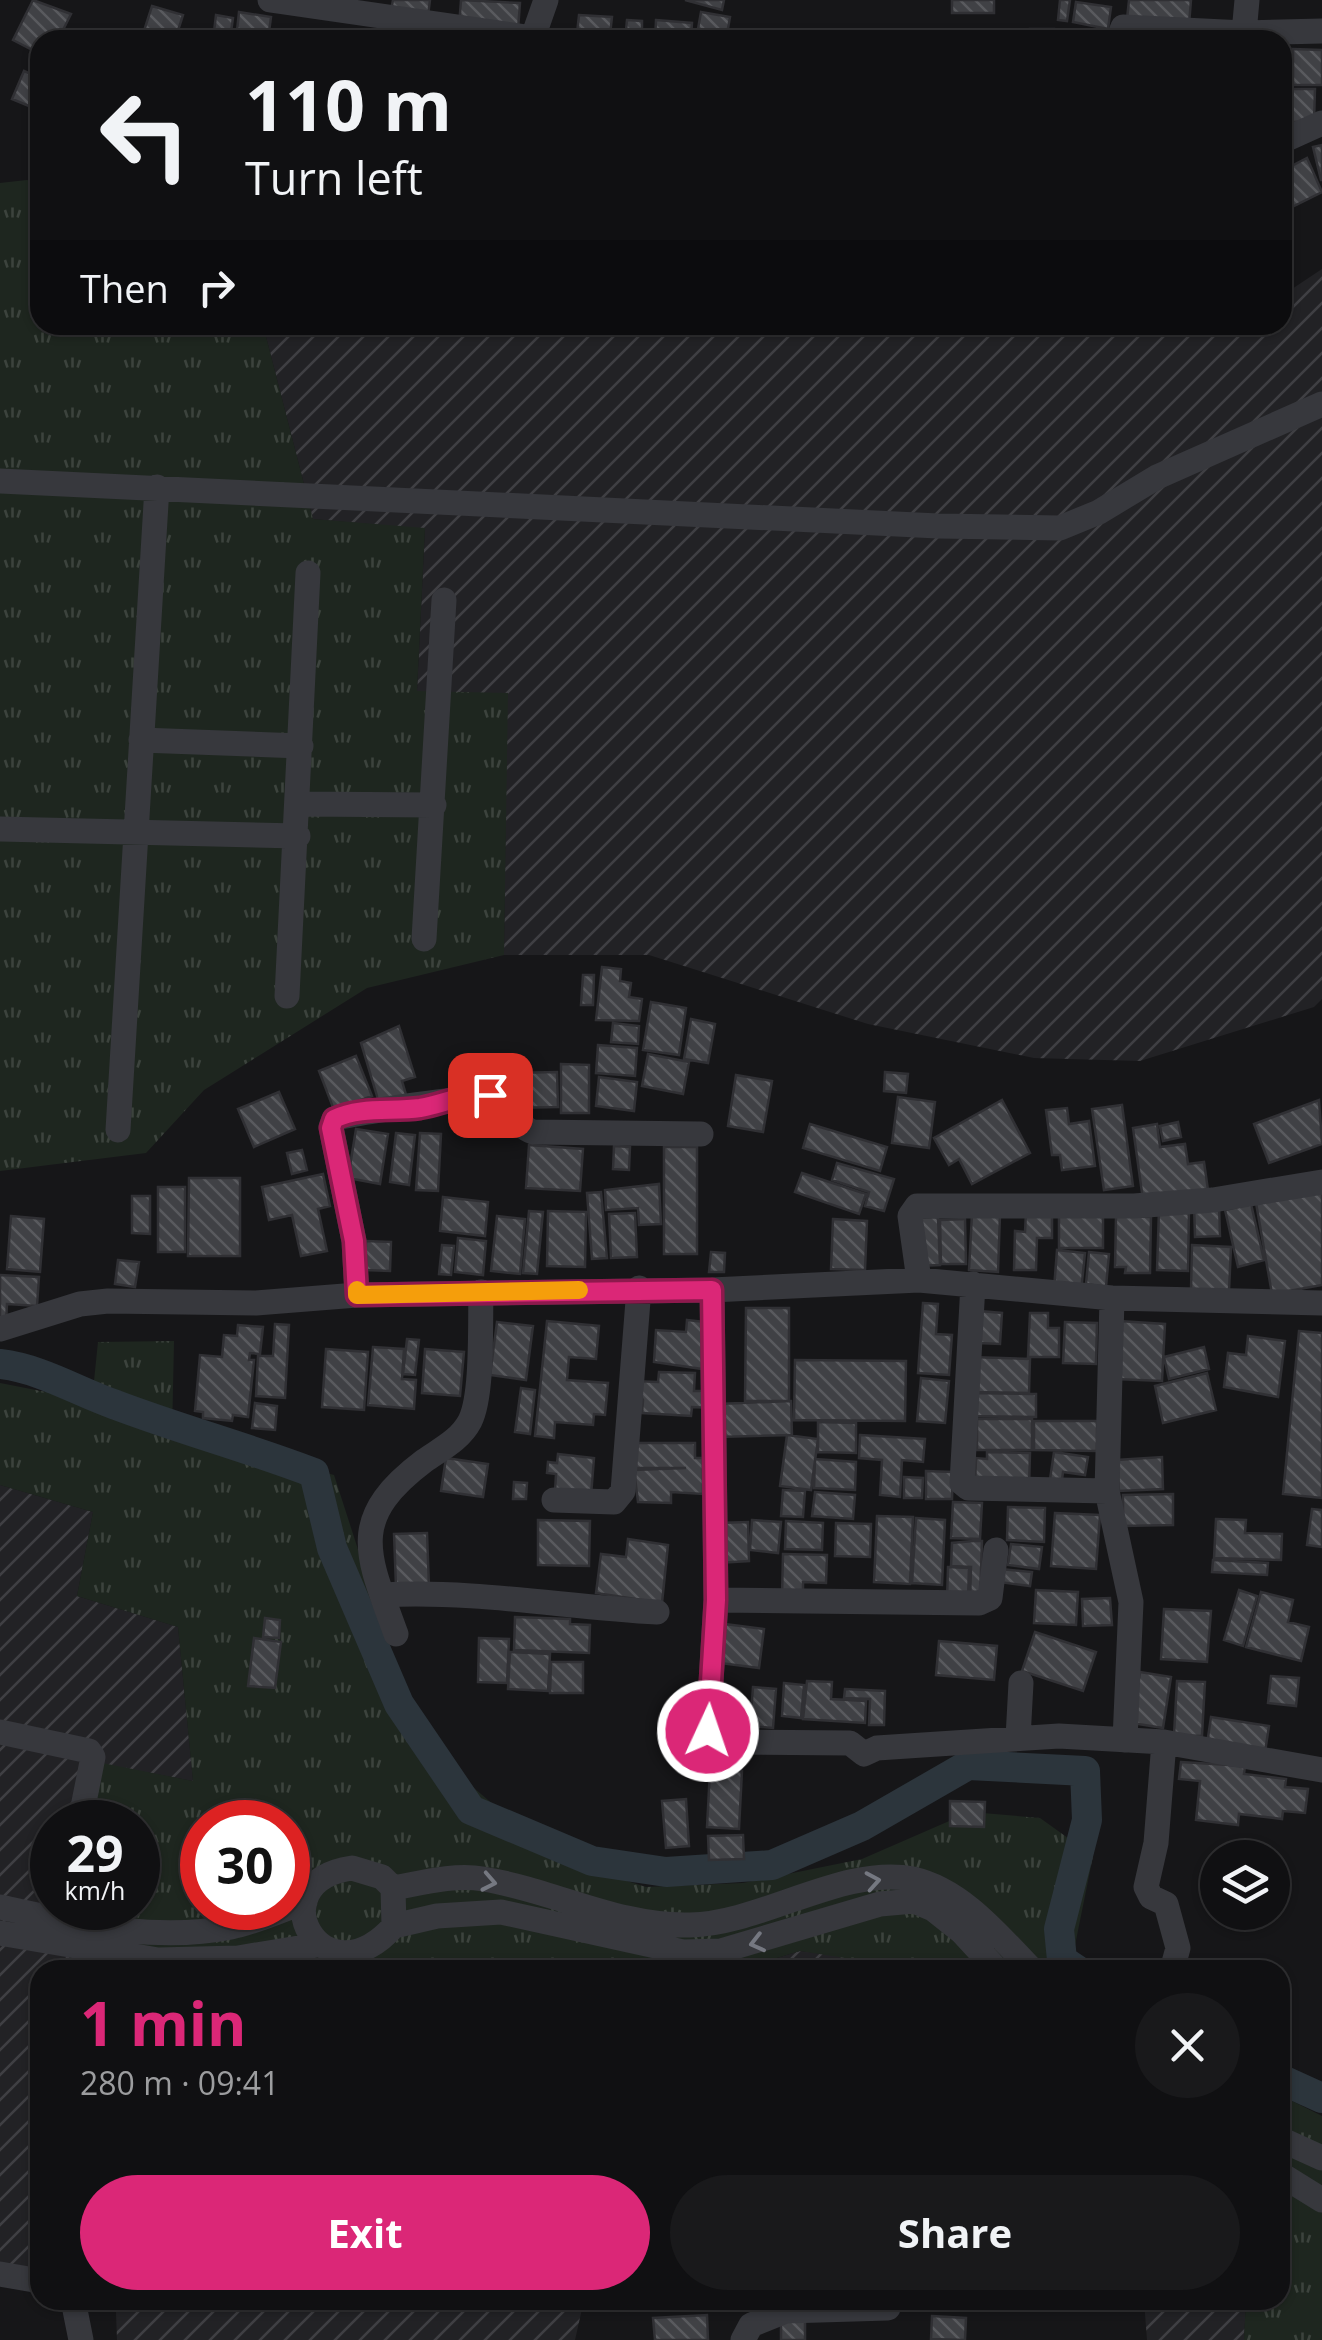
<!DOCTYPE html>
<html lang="en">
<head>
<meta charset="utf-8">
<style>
  :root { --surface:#101012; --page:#19191b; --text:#f1f3f6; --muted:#9c9d9f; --line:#303032; --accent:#db2777 }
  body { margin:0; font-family:"Open Sans",sans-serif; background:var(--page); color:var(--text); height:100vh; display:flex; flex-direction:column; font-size:38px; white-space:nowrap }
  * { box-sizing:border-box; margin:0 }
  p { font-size:32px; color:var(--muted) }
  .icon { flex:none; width:55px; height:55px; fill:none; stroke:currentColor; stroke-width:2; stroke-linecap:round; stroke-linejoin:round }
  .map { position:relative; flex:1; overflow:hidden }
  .panel { position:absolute; left:30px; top:1960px; width:1260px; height:350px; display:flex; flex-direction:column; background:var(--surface); border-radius:30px; box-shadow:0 2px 8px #0004,0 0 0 2px var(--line) }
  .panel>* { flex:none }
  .guide { position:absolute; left:30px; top:30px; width:1262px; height:305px; border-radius:30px; box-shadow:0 2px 8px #0004,0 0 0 2px var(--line); background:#101012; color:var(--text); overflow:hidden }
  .buttons { position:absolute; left:1200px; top:1840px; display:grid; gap:20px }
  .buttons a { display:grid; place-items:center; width:90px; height:90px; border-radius:50%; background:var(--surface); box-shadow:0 2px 8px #0004,0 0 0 2px var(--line); font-size:50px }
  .speed { position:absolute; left:30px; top:1800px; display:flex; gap:20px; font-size:50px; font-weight:700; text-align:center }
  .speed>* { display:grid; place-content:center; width:130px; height:130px; border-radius:50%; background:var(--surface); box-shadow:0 2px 8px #0004,0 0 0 2px var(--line); line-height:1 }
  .speed small { font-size:25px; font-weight:400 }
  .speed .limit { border:15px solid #d22; background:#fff; color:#111 }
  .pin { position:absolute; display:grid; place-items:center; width:85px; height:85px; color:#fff; margin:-42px; border-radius:20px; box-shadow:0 5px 15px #0006 }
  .me { position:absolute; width:110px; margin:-55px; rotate:3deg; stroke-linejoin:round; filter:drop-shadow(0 0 8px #0008) }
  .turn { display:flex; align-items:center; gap:35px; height:210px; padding:0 50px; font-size:45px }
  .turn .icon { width:130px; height:130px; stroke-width:2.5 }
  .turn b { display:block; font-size:70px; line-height:85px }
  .then { display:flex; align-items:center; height:95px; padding:0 50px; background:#0003; gap:20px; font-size:38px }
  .round { display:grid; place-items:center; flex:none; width:105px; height:105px; border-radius:52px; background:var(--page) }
  .summary { display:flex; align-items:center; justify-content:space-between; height:170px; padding:0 50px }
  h1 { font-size:60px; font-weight:700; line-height:75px; color:var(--accent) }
  .cta { display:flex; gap:20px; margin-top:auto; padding:20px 50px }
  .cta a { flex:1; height:115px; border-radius:60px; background:var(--accent); color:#fff; font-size:40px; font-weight:700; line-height:115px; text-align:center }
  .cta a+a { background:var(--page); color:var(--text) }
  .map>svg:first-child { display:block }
</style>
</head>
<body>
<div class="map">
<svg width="1322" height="2340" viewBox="0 0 1322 2340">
  <defs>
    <pattern id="industrial-furrows" width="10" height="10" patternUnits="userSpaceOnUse" patternTransform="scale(2.5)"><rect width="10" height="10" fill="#222225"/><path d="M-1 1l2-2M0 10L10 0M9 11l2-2" fill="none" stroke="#3f3f43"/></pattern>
    <pattern id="grass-tufts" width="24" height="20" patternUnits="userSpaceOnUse" patternTransform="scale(2.5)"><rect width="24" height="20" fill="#1e261f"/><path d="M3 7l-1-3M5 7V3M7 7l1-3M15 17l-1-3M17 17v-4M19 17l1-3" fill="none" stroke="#3c433d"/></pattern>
    <pattern id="building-back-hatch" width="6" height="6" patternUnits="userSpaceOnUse" patternTransform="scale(2.5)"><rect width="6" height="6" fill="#404145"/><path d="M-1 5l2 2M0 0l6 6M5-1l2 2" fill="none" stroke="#595a5e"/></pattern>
  </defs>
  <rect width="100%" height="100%" fill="#161618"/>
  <path fill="url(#industrial-furrows)" d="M1322 269V999L1314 1007 1140 1061 1034 1058 868 1024 649 955H504L507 694 417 692 425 529 313 519 263 325H1282L1283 295Z
    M0 1485 93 1512 77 1596 178 1627 193 1781 82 1760 73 1822H52V1908H94L123 1970H40V2278L0 2271Z
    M800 1951 907 1965 922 1970H737Z
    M94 2300H584L575 2340H117L116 2312Z
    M1144 2300H1246L1244 2340H1147Z"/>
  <path fill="url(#grass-tufts)" fill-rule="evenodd" d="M27 180 40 183V325H263L313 519 425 528 417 691 508 693 504 955 367 988 204 1090 146 1153 0 1171V183Z
    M174 1341 172 1434 334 1475 420 1742 557 1859 646 1887 743 1883 862 1859 970 1812 1040 1818 1093 1856 1070 1970H922L800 1951 737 1970H123L94 1908H138V1822H73L82 1759 193 1781 178 1627 77 1596 93 1512 0 1485V1383L92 1401 98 1342ZM202 1822H288V1908H202Z
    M1280 2095 1322 2116V2340H1244L1246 2300H1280Z"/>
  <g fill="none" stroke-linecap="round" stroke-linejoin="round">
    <path stroke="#2c353c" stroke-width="30" d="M0 1364C42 1369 76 1391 116 1405 182 1430 249 1448 314 1473L332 1548 399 1704 471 1810 592 1861 666 1872 772 1865 862 1826 968 1765 1085 1771 1087 1820 1059 1929 1062 1960 1077 1970
      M1280 2079 1322 2098"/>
  </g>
  <path fill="url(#building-back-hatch)" stroke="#303034" stroke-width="2.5" d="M33 0 71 14 58 40H40V54L13 40Z
    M393 0H430L428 16 391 10Z
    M461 0 520 3 518 30 459 26Z
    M685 0H724L722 10Z
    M952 0H994V13H952Z
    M1060 0H1070L1067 21 1058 20Z
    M1129 0H1191L1189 25 1127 19Z
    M1076 2 1111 7 1108 29 1073 22Z
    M152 6 183 15 175 40H141Z
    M239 12 271 17 268 40H236Z
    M701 12 730 17 726 40H696Z
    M216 15 233 18 230 40H213Z
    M579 15 612 17 610 35 577 33Z
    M627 20 642 21V40H625Z
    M656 20 692 23 691 40H655Z
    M1030 29H1054V40H1030Z
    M1017 30V40H984V31Z
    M1293 49 1322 50V85H1293Z
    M24 71 40 78 36 109 12 99Z
    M1282 89H1315L1314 122H1282Z
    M1322 145V180H1321L1313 147Z
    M1307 158 1322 192 1282 212V171Z
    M602 967 621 969 620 981 631 983 629 997 642 999 639 1021 596 1020Z
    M583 975H594L593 1005H581Z
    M651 1002 686 1008 679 1055 643 1050Z
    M691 1019 715 1024 708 1063 684 1059Z
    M613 1023 639 1026 638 1044 611 1042Z
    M399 1026 415 1077 402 1081 407 1098 380 1106 361 1043Z
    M598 1045 637 1048 635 1076 596 1073Z
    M648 1054 689 1062 683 1094 642 1086Z
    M356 1056 372 1096 334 1110 319 1071Z
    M561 1064 589 1065V1113H561Z
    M557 1072 558 1107 511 1108 510 1073Z
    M885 1072 908 1074 906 1093 884 1091Z
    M736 1075 772 1081 763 1132 728 1126Z
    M599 1077 637 1082 634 1111 596 1106Z
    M279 1092 295 1129 254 1147 238 1109Z
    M898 1097 935 1102 929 1148 892 1143Z
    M1002 1100 1030 1153 972 1184 959 1159 949 1165 934 1138Z
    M1319 1100 1322 1144 1269 1163 1254 1124Z
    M1122 1105 1133 1186 1104 1190 1092 1109Z
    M1067 1108 1069 1124 1089 1121 1095 1166 1062 1170 1060 1155H1052L1046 1110Z
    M1178 1122 1181 1137 1163 1141 1160 1126Z
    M810 1124 887 1147 880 1171 803 1148Z
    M1157 1124 1160 1147 1185 1144 1188 1164 1204 1162 1208 1190 1143 1200 1133 1128Z
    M356 1129 388 1134 380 1184 348 1178Z
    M396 1133 415 1135 409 1185 390 1182Z
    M420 1133 441 1134 438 1191 416 1190Z
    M529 1145 583 1149 580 1191 526 1188Z
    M614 1146 630 1147 629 1170 613 1169Z
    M664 1147H697V1254H664Z
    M302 1150 307 1170 292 1174 287 1153Z
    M837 1163 894 1179 884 1211 865 1206 869 1192 832 1180Z
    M802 1173 866 1194 859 1214 795 1192Z
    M323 1174 330 1206 318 1209 327 1251 301 1256 292 1215 269 1220 262 1187Z
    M189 1178H240V1256H188Z
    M659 1184 661 1224 639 1225 638 1208 606 1210 605 1190Z
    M158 1187H185V1252H158Z
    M1322 1191V1285L1272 1294 1256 1203Z
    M601 1192 607 1258 592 1259 587 1193Z
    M132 1196H150V1234L132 1233Z
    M443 1197 488 1202 485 1236 440 1231Z
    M1219 1203 1220 1236 1195 1237 1194 1204Z
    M1251 1204 1264 1260 1238 1267 1225 1210Z
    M1059 1205H1103V1248H1059Z
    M1159 1209 1189 1210 1188 1271 1157 1270Z
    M529 1211 543 1212 537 1274 523 1273Z
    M548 1211 586 1212 585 1267 547 1266Z
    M1026 1212 1052 1213V1238H1037L1036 1270H1014L1015 1231 1025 1232Z
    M635 1213 637 1257 611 1258 609 1214Z
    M972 1214 1000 1215 998 1272 969 1270Z
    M11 1216 44 1219 40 1272 7 1269Z
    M497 1216 525 1219 520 1274 491 1271Z
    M1116 1216 1151 1217 1150 1273H1125L1126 1267H1115Z
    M938 1217 940 1265 918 1266 915 1218Z
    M833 1219 867 1221 865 1270 831 1269Z
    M965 1219 966 1264H941L940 1220Z
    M458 1238 486 1241 483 1275 455 1272Z
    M366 1241 391 1242 390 1271 365 1270Z
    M442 1245 454 1246 451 1275 439 1274Z
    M1192 1245 1231 1247 1229 1291 1191 1290Z
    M1057 1250 1085 1253 1081 1292 1054 1289Z
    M711 1252 725 1253 724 1272H709Z
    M1089 1252 1109 1254 1106 1287 1086 1284Z
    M118 1260 139 1262 135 1287 115 1284Z
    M0 1275 39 1277 37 1306 7 1304 6 1322H0Z
    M923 1303 938 1304 936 1334 952 1335 949 1375 918 1373Z
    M746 1308H789V1401H745Z
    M980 1311 1002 1313 1000 1344 978 1343Z
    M1030 1313H1048V1328H1059V1357H1028Z
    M687 1320 706 1322 702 1369 654 1362 656 1330 686 1332Z
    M547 1321 599 1326 596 1359 569 1357 567 1380 608 1383 605 1415 594 1414 593 1425 555 1422 554 1438 535 1436Z
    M1119 1321 1165 1324 1162 1381 1116 1379Z
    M497 1322 533 1326 526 1380 490 1375Z
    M1065 1322 1097 1323 1096 1364 1063 1363Z
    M275 1324 289 1325 285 1398 256 1396 258 1356H273Z
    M238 1325 263 1327 260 1354 250 1353 249 1360H254L248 1417 233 1415 232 1421 203 1418V1412L195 1411 200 1355 222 1357 224 1335 237 1336Z
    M1299 1331 1322 1333V1498L1283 1494Z
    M1248 1336 1285 1341 1278 1397 1224 1387 1228 1353 1246 1355Z
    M407 1339 419 1340 415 1375 403 1374Z
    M373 1347 404 1349 402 1379 416 1380 414 1409 368 1405Z
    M1204 1347 1209 1369 1169 1379 1164 1357Z
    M326 1349 368 1352 364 1410 322 1407Z
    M425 1349 464 1352 460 1396 422 1393Z
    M970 1357 1030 1359 1029 1393 969 1392Z
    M795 1360 906 1361 905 1421 794 1420Z
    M659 1372 695 1373 694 1391H711L710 1408 692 1407 691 1416 642 1413 643 1400 633 1381 658 1382Z
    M1207 1373 1216 1410 1163 1423 1155 1386Z
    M921 1378 949 1381 945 1423 917 1421Z
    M521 1388 535 1390 530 1434 515 1432Z
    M969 1393 1036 1394V1417L968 1416Z
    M791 1401 792 1435 718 1437V1404Z
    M255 1403 277 1406 275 1430 252 1428Z
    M977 1419H1032V1450H977Z
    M1034 1421H1097V1451L1034 1450Z
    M818 1422 856 1423V1453L818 1452Z
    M787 1435 818 1439 811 1490 780 1486Z
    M860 1435 925 1439 923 1462 902 1460 900 1497 880 1495 882 1460 859 1458Z
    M636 1443H695V1458H703V1494L671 1492V1503L638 1502 634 1470 686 1468H635Z
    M987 1452 1030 1453 1029 1488 975 1484 976 1458 987 1459Z
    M1054 1452 1088 1457 1085 1475 1063 1472 1061 1488 1049 1486Z
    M558 1454 594 1458 591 1496 555 1492 556 1474 547 1473 548 1462 557 1463Z
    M1162 1457 1163 1489 1119 1491 1117 1460Z
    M446 1458 488 1464 483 1497 441 1491Z
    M815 1459 856 1462 855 1490 814 1488Z
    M926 1471 953 1472 952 1499H926Z
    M904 1477 923 1478 922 1498H904Z
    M514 1482 527 1483 526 1499H513Z
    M783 1490 805 1491 803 1517 781 1516Z
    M815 1492 855 1495 853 1519 812 1516Z
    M1173 1494V1525L1123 1526V1495Z
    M953 1502 982 1503 980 1539 951 1538Z
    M1008 1507 1045 1508 1044 1542 1007 1540Z
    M1312 1509 1322 1510V1547L1307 1545Z
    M1055 1513 1100 1515 1096 1569 1051 1566Z
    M877 1516 913 1517 910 1584 874 1582Z
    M916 1518 945 1520 942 1585 912 1583Z
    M1216 1519 1246 1520 1245 1533 1282 1534 1281 1560 1214 1558Z
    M538 1520 590 1521 589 1566 538 1565Z
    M752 1520 781 1522 778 1553 750 1550Z
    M786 1521 823 1523 822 1550 785 1549Z
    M748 1522 749 1561 718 1563 717 1523Z
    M836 1523 871 1524 870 1557 835 1556Z
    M427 1533 429 1586 396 1587 394 1534Z
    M628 1539 668 1545 662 1603 596 1593 601 1554 626 1557Z
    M973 1541H982L980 1601H970L971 1567 951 1566 952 1543Z
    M1011 1544 1042 1547 1039 1569 1008 1565Z
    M783 1554 827 1555 826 1583 803 1582V1597L782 1596Z
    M1213 1560 1268 1563 1267 1575 1212 1572Z
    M948 1567 969 1568 968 1600 947 1599Z
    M1001 1569 1032 1572 1030 1586 999 1582Z
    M1036 1590 1078 1592 1076 1625 1034 1623Z
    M1239 1590 1257 1596 1243 1646 1224 1640Z
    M1261 1592 1293 1600 1288 1622 1309 1627 1301 1661 1246 1647Z
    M1110 1598 1112 1625 1083 1626 1082 1599Z
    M1164 1609 1211 1611 1207 1662 1161 1659Z
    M515 1617 570 1619V1624L590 1625 589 1653 514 1650Z
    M265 1618 280 1620 279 1638 263 1637Z
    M725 1624 764 1629 759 1668 720 1663Z
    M1035 1632 1096 1652 1083 1691 1022 1671Z
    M254 1638 281 1642 275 1688 248 1686Z
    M479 1638 509 1639 507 1683 478 1682Z
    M939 1641 997 1646 994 1680 936 1675Z
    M510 1652 550 1654 548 1691 508 1689Z
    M551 1662H583V1693H550Z
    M1140 1672 1171 1677 1163 1728 1132 1723Z
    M1271 1676 1299 1678 1296 1706 1268 1703Z
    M807 1681 832 1682 831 1699 866 1701 865 1723 803 1719Z
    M1177 1681 1205 1682 1202 1736 1174 1735Z
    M784 1683 804 1685 801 1718 782 1716Z
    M753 1687 776 1689 773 1728 750 1726Z
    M845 1689 885 1691 884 1725H869L870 1699 844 1698Z
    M1211 1717 1269 1726 1265 1752 1207 1744Z
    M1181 1762 1245 1766 1244 1774 1286 1779 1285 1787 1308 1789 1305 1813 1283 1811 1282 1819 1239 1814 1238 1825 1196 1820 1200 1781 1179 1779Z
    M710 1770 742 1771 739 1829 707 1827Z
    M686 1799 689 1846 666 1848 662 1801Z
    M950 1801 985 1802 984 1827 950 1826Z
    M743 1835 744 1859 709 1860 708 1836Z
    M707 2315 708 2340H655L653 2318Z
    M932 2316 966 2318 965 2340 931 2339Z
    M781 2317 805 2318V2340H781Z"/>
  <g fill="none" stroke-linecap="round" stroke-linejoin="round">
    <path stroke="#37383d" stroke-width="25" d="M270 0 533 38
      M1247 0 1244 33 1322 31
      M532 40 546 0
      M1118 40 1123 27 1244 33
      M1282 141 1322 123
      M0 481 938 526 1060 528 1099 512 1157 477 1322 404
      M141 740 301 746
      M300 804 434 805
      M0 829 298 836
      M424 939 444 600
      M287 996 308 573
      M118 1130 157 487
      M919 1280 910 1216 917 1206H1134L1213 1200 1322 1182
      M973 1284 962 1483 968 1488 1107 1491
      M712 1290 716 1600 708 1731 714 1742 850 1743 864 1754 877 1748 1059 1736 1164 1742 1322 1770
      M357 1295 354 1241 331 1127 334 1119C345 1114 485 1094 494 1097 511 1104 516 1127 533 1132L701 1134
      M1112 1298 1107 1491 1131 1602 1125 1740
      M0 1329 80 1304 108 1301 256 1303 357 1295 712 1290 919 1280 1112 1298 1322 1303
      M554 1500 614 1502 623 1491 639 1288
      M382 1595C474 1590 565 1607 657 1612
      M716 1600 979 1603 990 1598 996 1550
      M396 1634C367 1554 347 1519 424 1461 441 1449 460 1440 470 1421 483 1395 480 1324 481 1292
      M0 1732 89 1751 93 1757 80 1822
      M1018 1738 1021 1683
      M1164 1742 1156 1843 1146 1887 1151 1897 1166 1904 1178 1948 1172 1970
      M352 1868 382 1877 393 1888 394 1926C322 2006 255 1882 352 1868Z
      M393 1888C421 1883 454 1874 483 1879 553 1890 618 1927 690 1925 761 1924 844 1865 913 1879 962 1890 999 1936 1032 1970
      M0 1907C76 1923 153 1943 231 1927 256 1922 281 1910 305 1902
      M394 1926 437 1916 501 1912 683 1952 721 1951 880 1904 914 1901 933 1909 962 1932 997 1970
      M0 1933 158 1960 238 1958 317 1945
      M1280 2139 1322 2158
      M1280 2174 1322 2200
      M0 2274 40 2281
      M73 2300 81 2340
      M743 2340 751 2325 786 2311 888 2308"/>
  </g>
  <defs><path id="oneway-chevron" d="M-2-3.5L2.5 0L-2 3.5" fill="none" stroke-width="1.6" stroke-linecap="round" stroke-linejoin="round" transform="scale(2.5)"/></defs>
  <g stroke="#757881">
    <use href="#oneway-chevron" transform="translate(873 1881) rotate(-10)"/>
    <use href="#oneway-chevron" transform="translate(489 1882) rotate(11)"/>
    <use href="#oneway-chevron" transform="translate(757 1943) rotate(166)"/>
  </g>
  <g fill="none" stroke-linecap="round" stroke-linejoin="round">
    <defs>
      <path id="route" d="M490 1095C465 1092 444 1104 420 1108 391 1112 361 1106 334 1119L331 1128 354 1241 357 1295 712 1290 716 1600 708 1731"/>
    </defs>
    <use href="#route" stroke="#8e194d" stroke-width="25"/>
    <use href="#route" stroke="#db2777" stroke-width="18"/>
    <path stroke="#f59e0b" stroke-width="18" d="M357 1290V1295L579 1290"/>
  </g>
</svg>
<div class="buttons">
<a><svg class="icon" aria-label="layers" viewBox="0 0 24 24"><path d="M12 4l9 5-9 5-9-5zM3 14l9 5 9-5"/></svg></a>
</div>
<div class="speed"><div>29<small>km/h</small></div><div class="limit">30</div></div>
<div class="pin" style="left:490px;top:1095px;background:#d93025"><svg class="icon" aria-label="arrive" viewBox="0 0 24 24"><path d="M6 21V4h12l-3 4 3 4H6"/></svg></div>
<svg class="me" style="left:708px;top:1731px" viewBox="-20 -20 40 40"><circle r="17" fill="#db2777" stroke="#fff" stroke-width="3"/><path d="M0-11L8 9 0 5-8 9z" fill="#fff"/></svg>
<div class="guide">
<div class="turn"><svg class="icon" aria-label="left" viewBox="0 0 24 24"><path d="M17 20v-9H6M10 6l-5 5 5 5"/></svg><div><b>110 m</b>Turn left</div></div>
<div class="then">Then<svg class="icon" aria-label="right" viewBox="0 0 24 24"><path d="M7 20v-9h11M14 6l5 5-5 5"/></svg></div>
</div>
<section class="panel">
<div class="summary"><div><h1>1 min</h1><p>280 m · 09:41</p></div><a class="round"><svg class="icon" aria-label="close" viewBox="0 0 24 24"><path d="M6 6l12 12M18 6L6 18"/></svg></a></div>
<div class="cta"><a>Exit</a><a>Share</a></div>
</section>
</div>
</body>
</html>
